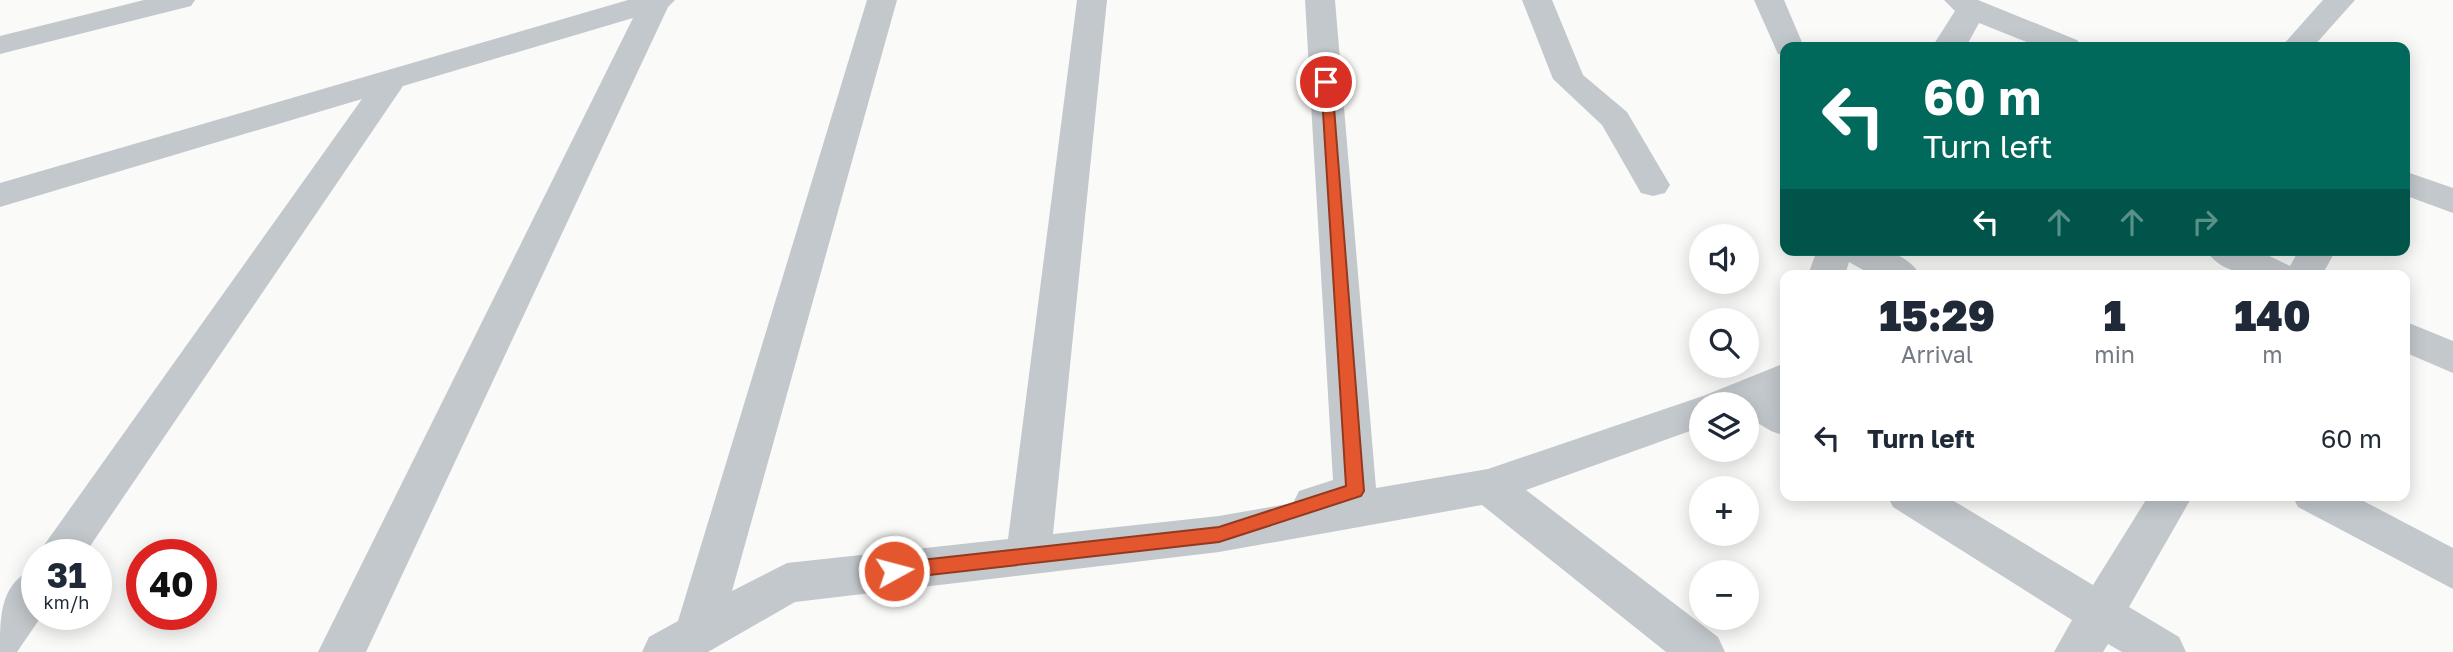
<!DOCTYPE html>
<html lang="en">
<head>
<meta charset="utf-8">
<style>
  :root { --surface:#fff; --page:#f6f6f7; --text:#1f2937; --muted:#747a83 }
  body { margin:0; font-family:"Golos Text",sans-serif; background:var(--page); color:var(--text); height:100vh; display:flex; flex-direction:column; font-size:26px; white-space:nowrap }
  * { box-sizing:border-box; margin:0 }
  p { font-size:23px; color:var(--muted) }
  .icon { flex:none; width:38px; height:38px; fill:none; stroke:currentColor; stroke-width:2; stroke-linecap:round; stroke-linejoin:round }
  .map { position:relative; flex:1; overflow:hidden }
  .details { position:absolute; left:1780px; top:270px; width:630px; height:231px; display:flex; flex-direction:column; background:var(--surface); border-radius:14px; box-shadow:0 4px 18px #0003 }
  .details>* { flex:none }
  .top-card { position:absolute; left:1780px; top:42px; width:630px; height:214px; border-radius:14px; box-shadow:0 4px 18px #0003; background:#00695c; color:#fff; overflow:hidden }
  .controls { position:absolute; left:1689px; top:224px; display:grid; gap:14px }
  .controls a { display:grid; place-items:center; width:70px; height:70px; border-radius:50%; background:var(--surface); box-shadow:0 4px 18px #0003; font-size:35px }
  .speed { position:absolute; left:21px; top:539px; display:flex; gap:14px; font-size:35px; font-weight:700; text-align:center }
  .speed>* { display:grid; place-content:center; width:91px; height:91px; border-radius:50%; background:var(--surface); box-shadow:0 4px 18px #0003; line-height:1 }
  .speed small { font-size:18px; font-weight:400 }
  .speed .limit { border:10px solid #d22; background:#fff; color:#111 }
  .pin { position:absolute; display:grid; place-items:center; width:60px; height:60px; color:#fff; margin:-30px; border:4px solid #fff; border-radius:50%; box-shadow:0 2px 7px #0007 }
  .me { position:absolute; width:77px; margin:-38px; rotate:83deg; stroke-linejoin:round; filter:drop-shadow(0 0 5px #0008) }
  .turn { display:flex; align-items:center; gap:24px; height:147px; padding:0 28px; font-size:32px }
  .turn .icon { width:91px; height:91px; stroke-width:2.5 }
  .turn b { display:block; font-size:49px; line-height:60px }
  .lanes { display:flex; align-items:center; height:66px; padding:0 28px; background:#0003; justify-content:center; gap:35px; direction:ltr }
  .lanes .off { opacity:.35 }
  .eta { display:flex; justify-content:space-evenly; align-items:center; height:119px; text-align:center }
  .eta b { font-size:42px; font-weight:800; line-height:49px }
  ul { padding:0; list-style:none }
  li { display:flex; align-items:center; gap:21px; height:98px; padding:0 28px }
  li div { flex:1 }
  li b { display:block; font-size:26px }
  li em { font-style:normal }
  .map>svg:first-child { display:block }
</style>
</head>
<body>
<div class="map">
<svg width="2453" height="652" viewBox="0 0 2453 652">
  <rect width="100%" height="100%" fill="#fafaf8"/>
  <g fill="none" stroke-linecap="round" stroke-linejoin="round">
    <path fill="#c3c8cc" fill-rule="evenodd" d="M144 0H195L191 6 0 54V36Z
      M628 0H675L668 7 366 652H318L633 18 403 86 84 555H37L362 99 0 207V183Z
      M867 0H897L732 591 787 563 1008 539 1077 0H1107L1053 534 1219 516 1293 503 1299 491 1333 480 1305 0H1335L1376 488 1488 469 1703 396 1785 363V394L1780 397 1785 400V436L1771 431 1746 416V404H1701V427L1526 490 1718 637 1725 652H1666L1482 505 1219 552 795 602 708 652H642L649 637 678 621Z
      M1522 0H1552L1583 75 1627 112 1670 185 1665 193 1653 196 1641 193 1602 125 1553 79Z
      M1754 0H1784L1804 47H1785V55L1778 54Z
      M1944 0H1978L2077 40 2082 47H2039L1979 23 1966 47H1932L1955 11Z
      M2323 0H2355L2313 47H2281Z
      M2404 171 2453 188V213L2404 195Z
      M1817 250C1850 250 1901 241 1920 275H1872L1849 262 1845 275H1808Z
      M2206 250H2257L2290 266 2299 250H2336L2322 275C2287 275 2227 285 2206 250Z
      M2404 321 2453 341V373L2404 352Z
      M1887 495H1944L2093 585 2149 495H2193L2129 607 2179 637 2186 652H2122L2108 644 2103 652H2054L2072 620 1893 507Z
      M2292 495H2352L2453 548V589L2298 507Z
      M37 567V614H43L17 652H0C0 614 0 582 37 567Z"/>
  </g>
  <path fill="#e4572e" stroke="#94391e" stroke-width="2" d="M1321 79 1332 82 1364 491 1361 496 1219 542 894 579 887 577 885 571 887 566 894 563 1219 527 1346 486Z"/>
</svg>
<div class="controls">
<a><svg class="icon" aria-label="sound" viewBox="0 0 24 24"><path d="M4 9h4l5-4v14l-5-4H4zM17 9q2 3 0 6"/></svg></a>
<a><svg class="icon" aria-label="search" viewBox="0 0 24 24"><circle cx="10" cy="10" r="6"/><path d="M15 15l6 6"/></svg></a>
<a><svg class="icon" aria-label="layers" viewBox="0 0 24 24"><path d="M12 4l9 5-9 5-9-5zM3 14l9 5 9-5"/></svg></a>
<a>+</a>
<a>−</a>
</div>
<div class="speed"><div>31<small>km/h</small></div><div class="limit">40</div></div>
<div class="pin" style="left:1326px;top:82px;background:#d93025"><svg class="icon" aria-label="arrive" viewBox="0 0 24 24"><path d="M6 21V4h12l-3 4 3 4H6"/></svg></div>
<svg class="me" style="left:894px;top:571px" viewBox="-20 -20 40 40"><circle r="17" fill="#e4572e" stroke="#fff" stroke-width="3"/><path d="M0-11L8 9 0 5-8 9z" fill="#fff"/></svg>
<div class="top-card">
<div class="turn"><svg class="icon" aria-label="left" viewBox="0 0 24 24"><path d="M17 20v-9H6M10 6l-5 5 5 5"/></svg><div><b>60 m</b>Turn left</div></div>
<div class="lanes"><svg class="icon" aria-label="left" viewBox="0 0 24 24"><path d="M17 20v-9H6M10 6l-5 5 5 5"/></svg><svg class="icon off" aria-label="ahead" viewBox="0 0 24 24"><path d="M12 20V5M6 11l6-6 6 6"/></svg><svg class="icon off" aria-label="ahead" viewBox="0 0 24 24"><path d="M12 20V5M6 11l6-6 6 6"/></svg><svg class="icon off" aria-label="right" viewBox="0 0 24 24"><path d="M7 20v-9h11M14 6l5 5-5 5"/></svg></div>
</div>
<section class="details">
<div class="eta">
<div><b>15:29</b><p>Arrival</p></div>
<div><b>1</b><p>min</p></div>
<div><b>140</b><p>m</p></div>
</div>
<ul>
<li><svg class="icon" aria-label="left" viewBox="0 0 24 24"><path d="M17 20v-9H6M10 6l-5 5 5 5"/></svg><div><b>Turn left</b></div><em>60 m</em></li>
</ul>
</section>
</div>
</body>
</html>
